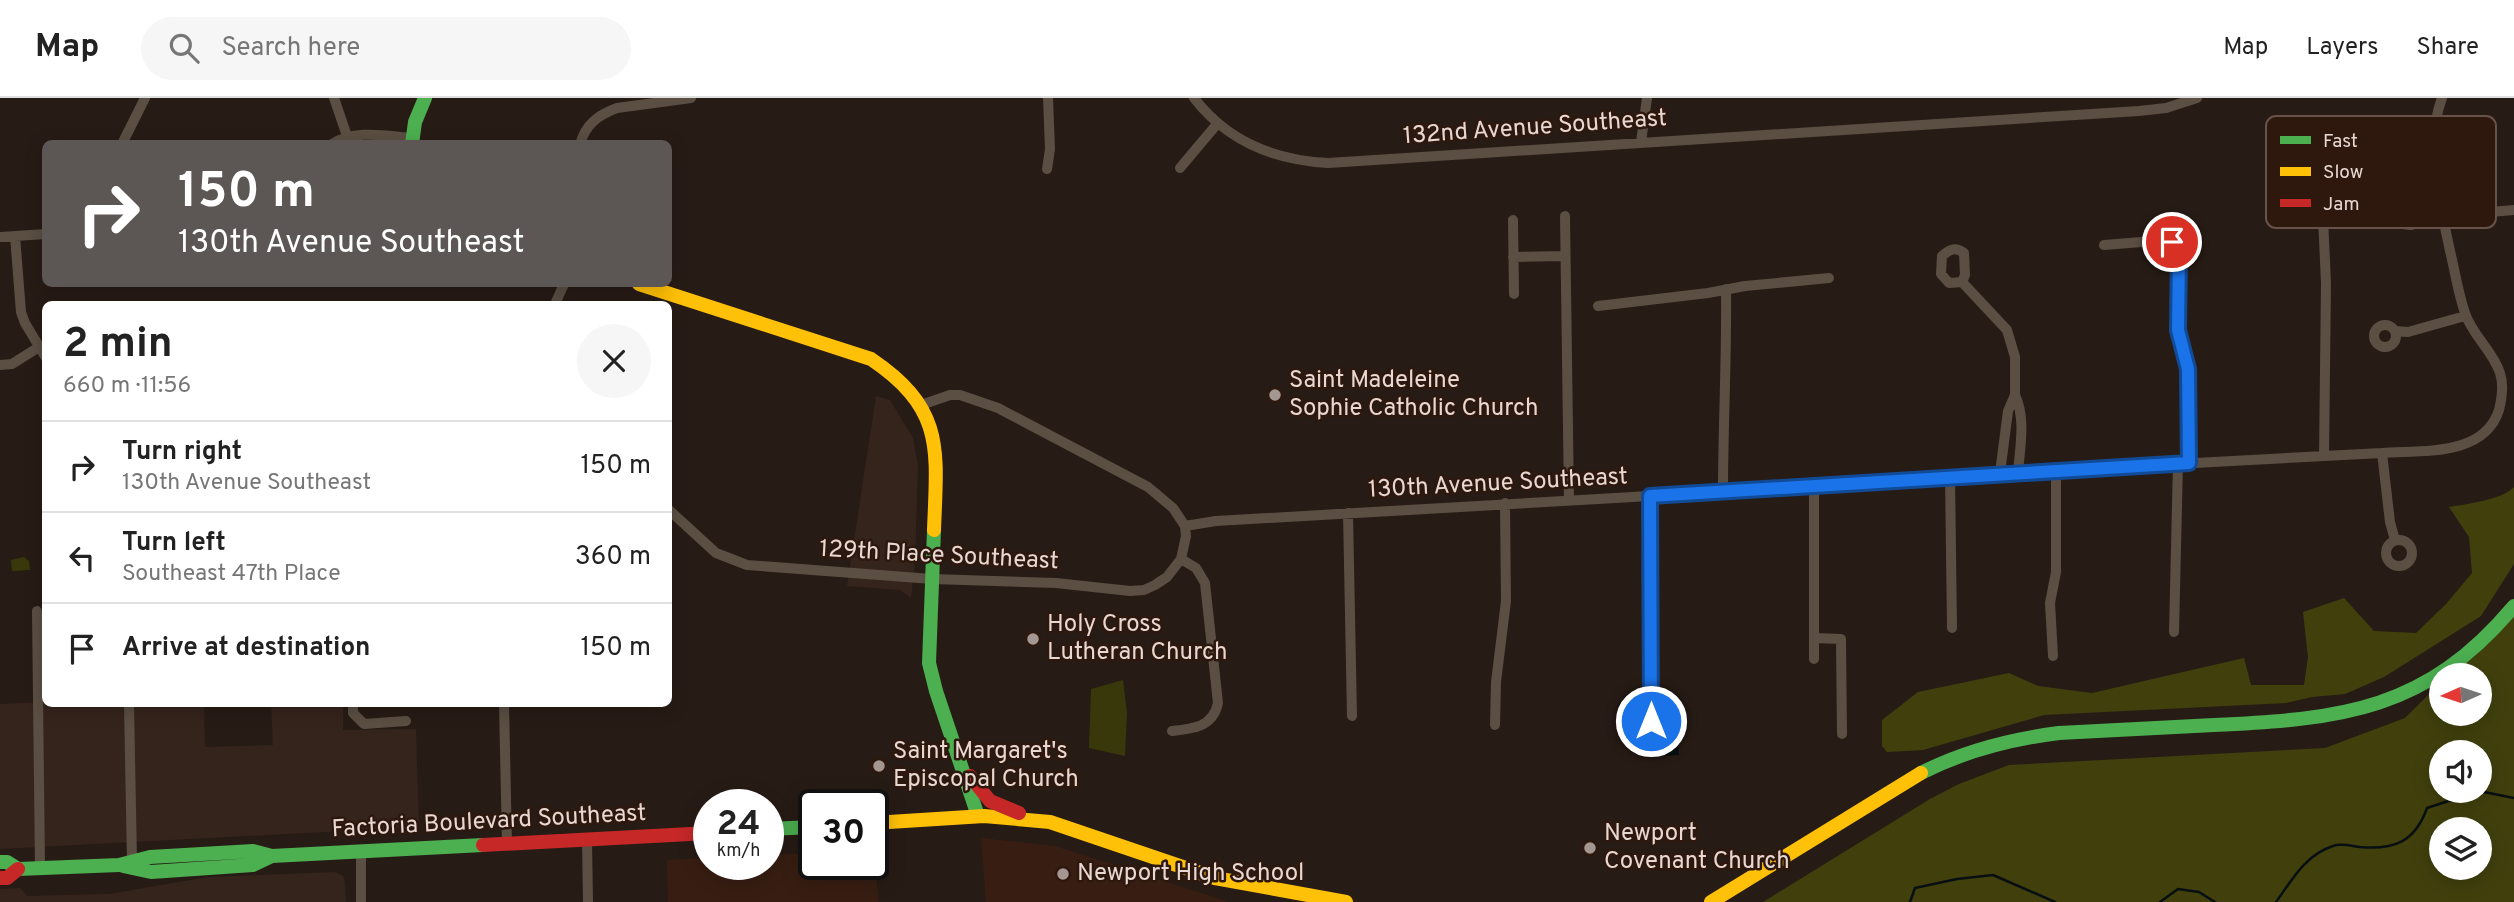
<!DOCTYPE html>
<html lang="en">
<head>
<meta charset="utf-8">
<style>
  :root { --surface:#fff; --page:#f6f6f6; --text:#222; --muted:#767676; --line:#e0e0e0 }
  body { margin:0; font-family:Overpass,sans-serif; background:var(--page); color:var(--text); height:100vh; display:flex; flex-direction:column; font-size:26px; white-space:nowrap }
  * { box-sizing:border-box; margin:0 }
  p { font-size:23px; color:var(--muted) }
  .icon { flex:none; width:38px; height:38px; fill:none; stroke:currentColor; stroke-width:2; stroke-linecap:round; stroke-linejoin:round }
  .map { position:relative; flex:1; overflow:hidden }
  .panel { position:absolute; left:42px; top:203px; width:630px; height:406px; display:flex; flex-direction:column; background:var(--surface); border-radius:10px; box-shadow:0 4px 18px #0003 }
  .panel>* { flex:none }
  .top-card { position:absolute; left:42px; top:42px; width:630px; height:147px; border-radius:10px; box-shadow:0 4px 18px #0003; background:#5c5654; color:#fff; overflow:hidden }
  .needle { width:46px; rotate:267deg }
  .fabs { position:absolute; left:2429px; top:565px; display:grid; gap:14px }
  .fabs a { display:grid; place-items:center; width:63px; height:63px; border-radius:50%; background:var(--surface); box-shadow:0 4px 18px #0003; font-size:35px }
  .speed { position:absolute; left:693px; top:691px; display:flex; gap:14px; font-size:35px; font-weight:700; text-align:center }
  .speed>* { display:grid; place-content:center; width:91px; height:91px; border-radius:50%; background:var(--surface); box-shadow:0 4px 18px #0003; line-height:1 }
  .speed small { font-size:18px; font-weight:400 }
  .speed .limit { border:4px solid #111; border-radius:10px; background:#fff; color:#111 }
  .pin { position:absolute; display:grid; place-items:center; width:60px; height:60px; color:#fff; margin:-30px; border:4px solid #fff; border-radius:50%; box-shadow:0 2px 7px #0007 }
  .me { position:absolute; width:77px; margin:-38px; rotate:0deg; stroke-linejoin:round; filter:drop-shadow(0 0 5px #0008) }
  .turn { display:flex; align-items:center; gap:24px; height:147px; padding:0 21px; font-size:32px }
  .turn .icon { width:91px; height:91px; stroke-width:2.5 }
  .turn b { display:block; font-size:49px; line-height:60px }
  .round { display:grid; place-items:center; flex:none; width:74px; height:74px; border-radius:37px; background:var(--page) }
  .head { display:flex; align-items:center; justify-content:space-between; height:119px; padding:0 21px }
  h1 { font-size:42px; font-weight:700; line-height:52px }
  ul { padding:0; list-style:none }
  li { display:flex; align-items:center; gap:21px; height:91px; padding:0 21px; border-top:2px solid var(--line) }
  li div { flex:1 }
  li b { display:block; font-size:26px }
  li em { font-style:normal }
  header { display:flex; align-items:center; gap:42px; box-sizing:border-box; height:98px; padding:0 35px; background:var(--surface); border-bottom:2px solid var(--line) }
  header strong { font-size:33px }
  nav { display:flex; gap:38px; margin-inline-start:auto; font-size:24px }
  .search { width:490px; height:63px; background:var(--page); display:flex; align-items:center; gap:18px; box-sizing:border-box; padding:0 24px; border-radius:38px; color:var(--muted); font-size:26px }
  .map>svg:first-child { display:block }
</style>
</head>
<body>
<header>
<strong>Map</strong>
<div class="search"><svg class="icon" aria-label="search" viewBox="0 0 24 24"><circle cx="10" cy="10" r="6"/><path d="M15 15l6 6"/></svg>Search here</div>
<nav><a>Map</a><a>Layers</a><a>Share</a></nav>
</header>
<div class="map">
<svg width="2514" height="804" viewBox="0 0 2514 804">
  <rect width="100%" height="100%" fill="#271b15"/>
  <path fill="#35241c" d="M876 298 890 302 913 340 918 367 915 464 911 500 900 492 847 488Z
    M45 604 204 606 205 649 273 647 271 606H343V632L416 631 419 729 0 751V606Z
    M335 774 343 778 345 784 346 804H0V791L20 790 27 798 109 796 208 779Z"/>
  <path fill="#381e12" d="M981 740 1055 748 1229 804H986Z
    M873 752 879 804H668L667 762 709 760V766H768V757L814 755V766H873Z"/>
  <path fill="#39380a" d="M24 459 29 463 30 472 12 473 11 462Z
    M1123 582 1127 615 1125 658 1089 650 1091 591Z"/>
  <path fill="#41400d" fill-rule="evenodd" d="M2514 389V466L2481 518 2384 579 2345 596 2312 599 2286 605 2044 617 1923 652 1887 654 1882 648V622L1918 594 2009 575 2038 588 2092 595 2244 560 2251 587H2304L2308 559 2303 514 2344 500 2374 533 2416 535 2446 506 2472 475 2469 439 2449 409C2466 406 2502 402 2514 389Z
    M2514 510V804H1763L1930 701 1959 686 2009 667 2325 650 2405 620 2441 584V616H2480V578L2448 577ZM2441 654H2480V693H2441ZM2441 732H2480V770H2441Z"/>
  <path fill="#070f12" d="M1678 647 1679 657 1657 658V648Z"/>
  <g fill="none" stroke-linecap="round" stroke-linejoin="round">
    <path stroke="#070f12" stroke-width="2.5" d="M1910 804 1915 790 1957 781 1993 777 2055 804
      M2160 804 2178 791 2199 794 2215 804
      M2276 804C2292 782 2305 757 2333 748 2340 745 2352 748 2360 749 2394 752 2415 744 2427 710L2479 693 2514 700"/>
    <path stroke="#5b4f43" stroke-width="10" d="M334 0 347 38
      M1194 0C1228 44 1274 62 1328 65L2139 13 2166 10 2197 0
      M1641 44 1647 0
      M122 46 145 0
      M332 46C355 31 386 38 413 40
      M580 46C586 26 598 17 617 10L691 0
      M1180 70 1217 26
      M1047 71 1050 51 1048 0
      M1565 118 1569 402
      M2323 120 2326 185 2324 358
      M1513 122 1514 196
      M2386 124 2411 127 2443 118 2514 112
      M15 138 21 214 25 225 46 260
      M0 139 46 136
      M2104 147 2167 142 2175 147 2179 153 2178 232 2188 271 2189 365
      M1513 159 1565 158
      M1962 184 1949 185 1941 176 1942 158C1949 152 1955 148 1964 155L1965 177 1962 184 2007 232 2015 259V297L2008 313 2000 375
      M555 206 564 186
      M1598 208 1708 195 1745 188 1829 180
      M2374 238a11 11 0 1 1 22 0a11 11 0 1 1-22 0Z
      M2395 233 2408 234 2465 218
      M0 267 12 266 39 249
      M2015 297C2026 320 2020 350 2018 374
      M2382 355 2390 424 2395 442
      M1950 378 1952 530
      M1814 387V561
      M1723 393C1723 325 1727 258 1726 191
      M1650 398 1651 623
      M668 411 716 455 747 467 932 481 1056 485 1130 493 1144 492 1155 487 1167 479 1181 461 1186 438 1185 428 1173 410 1148 389 998 310 960 297H950L921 307
      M1348 415 1352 618
      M1185 428 1216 423 1650 398 1950 378 2382 355C2422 352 2484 359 2499 312 2502 300 2504 287 2500 275 2493 253 2472 237 2465 215 2458 195 2455 173 2450 153 2440 104 2424 48 2442 0
      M2386 455a13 13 0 1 1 26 0a13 13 0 1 1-26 0Z
      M37 513 40 770
      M2174 534 2178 365
      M1814 540 1841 541 1842 636
      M2053 558 2050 505 2056 474V372
      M129 606 132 763
      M353 606V615L364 626 406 623
      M504 606 507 746
      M1495 627 1496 584 1506 503 1505 405
      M1172 633C1193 631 1213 629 1218 605L1205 485 1196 470 1181 461
      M587 742 588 804
      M361 754V804"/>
    <path stroke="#4caf50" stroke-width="14" d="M412 46 415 24 425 0
      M934 432 929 565 936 593 978 718
      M1921 675C1964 653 2012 641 2059 635 2111 632 2162 630 2214 627 2342 621 2426 613 2514 508
      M768 731 814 729
      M0 764H7L18 771 119 767 150 759 253 753 272 758 483 747
      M123 768 151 774 253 767 272 758"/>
    <path stroke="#ffc107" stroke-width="14" d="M639 186 871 261C945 311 937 351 934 432
      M873 725 984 718 1050 724 1215 780 1346 804
      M1711 804 1921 675"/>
    <path stroke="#c62828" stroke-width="14" d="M970 678 990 703 1019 715
      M483 747 709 735
      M0 780H7L18 771"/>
  </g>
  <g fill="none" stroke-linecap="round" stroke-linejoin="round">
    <defs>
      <path id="route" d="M1651 623 1650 398 2189 365 2188 271 2178 232 2179 153 2172 144"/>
    </defs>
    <use href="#route" stroke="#114b97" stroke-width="18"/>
    <use href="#route" stroke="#1a73e8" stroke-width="12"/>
  </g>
  <g fill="#a49690" stroke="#2e180e" stroke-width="2.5">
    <circle cx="1275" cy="297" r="7"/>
    <circle cx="1033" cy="541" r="7"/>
    <circle cx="879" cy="668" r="7"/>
    <circle cx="1590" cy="750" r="7"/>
    <circle cx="1063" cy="776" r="7"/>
  </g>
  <g text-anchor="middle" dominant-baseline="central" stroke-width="5" stroke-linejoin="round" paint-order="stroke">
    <g font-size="24" fill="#e8d8d2" stroke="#2e180e">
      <text transform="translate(1535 30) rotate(-4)">132nd Avenue Southeast</text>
      <text transform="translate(1498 386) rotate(-3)">130th Avenue Southeast</text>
      <text transform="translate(939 458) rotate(3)">129th Place Southeast</text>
      <text transform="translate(489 724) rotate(-3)">Factoria Boulevard Southeast</text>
    </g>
    <g font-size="24" fill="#e8d8d2" stroke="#2e180e" text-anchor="start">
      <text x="1289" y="283">Saint Madeleine<tspan x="1289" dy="28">Sophie Catholic Church</tspan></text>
      <text x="1047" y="527">Holy Cross<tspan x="1047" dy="28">Lutheran Church</tspan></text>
      <text x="893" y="654">Saint Margaret's<tspan x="893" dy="28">Episcopal Church</tspan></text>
      <text x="1604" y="736">Newport<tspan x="1604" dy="28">Covenant Church</tspan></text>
      <text x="1077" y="776">Newport High School</text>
    </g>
  </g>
  <rect x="2266" y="18" width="230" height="112" rx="10" fill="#2e180e" stroke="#665249" stroke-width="2"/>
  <rect x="2280" y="38" width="31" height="8" fill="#4caf50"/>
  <rect x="2280" y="69" width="31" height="9" fill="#ffc107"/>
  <rect x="2280" y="101" width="31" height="8" fill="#c62828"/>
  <g font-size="19" fill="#e8d8d2">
    <text x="2323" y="49">Fast</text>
    <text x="2323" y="80">Slow</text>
    <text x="2323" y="112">Jam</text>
  </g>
</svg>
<div class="fabs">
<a><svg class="needle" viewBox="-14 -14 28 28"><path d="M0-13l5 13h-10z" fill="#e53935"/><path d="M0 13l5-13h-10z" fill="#767676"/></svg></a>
<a><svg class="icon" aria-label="sound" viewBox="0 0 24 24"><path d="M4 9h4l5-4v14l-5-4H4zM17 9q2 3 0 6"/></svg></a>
<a><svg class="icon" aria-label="layers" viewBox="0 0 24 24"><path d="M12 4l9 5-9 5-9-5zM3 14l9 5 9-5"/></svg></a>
</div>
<div class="speed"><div>24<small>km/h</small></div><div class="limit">30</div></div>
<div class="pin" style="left:2172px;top:144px;background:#d93025"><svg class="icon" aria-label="arrive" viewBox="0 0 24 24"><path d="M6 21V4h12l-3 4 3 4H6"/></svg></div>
<svg class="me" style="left:1651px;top:623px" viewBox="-20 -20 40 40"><circle r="17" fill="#1a73e8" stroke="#fff" stroke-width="3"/><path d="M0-11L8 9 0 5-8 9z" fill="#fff"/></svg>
<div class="top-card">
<div class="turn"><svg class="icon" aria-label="right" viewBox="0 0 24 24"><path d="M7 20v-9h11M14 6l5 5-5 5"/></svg><div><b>150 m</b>130th Avenue Southeast</div></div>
</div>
<section class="panel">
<div class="head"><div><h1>2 min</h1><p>660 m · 11:56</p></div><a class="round"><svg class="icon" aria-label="close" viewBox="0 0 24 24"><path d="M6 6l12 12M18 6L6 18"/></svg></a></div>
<ul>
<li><svg class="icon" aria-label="right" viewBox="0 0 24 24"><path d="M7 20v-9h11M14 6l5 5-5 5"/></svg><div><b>Turn right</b><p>130th Avenue Southeast</p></div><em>150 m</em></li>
<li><svg class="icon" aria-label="left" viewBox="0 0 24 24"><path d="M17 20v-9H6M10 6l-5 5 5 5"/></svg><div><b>Turn left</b><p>Southeast 47th Place</p></div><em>360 m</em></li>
<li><svg class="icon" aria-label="arrive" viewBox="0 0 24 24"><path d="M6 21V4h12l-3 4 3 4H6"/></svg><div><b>Arrive at destination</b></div><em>150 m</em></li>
</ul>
</section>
</div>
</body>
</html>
